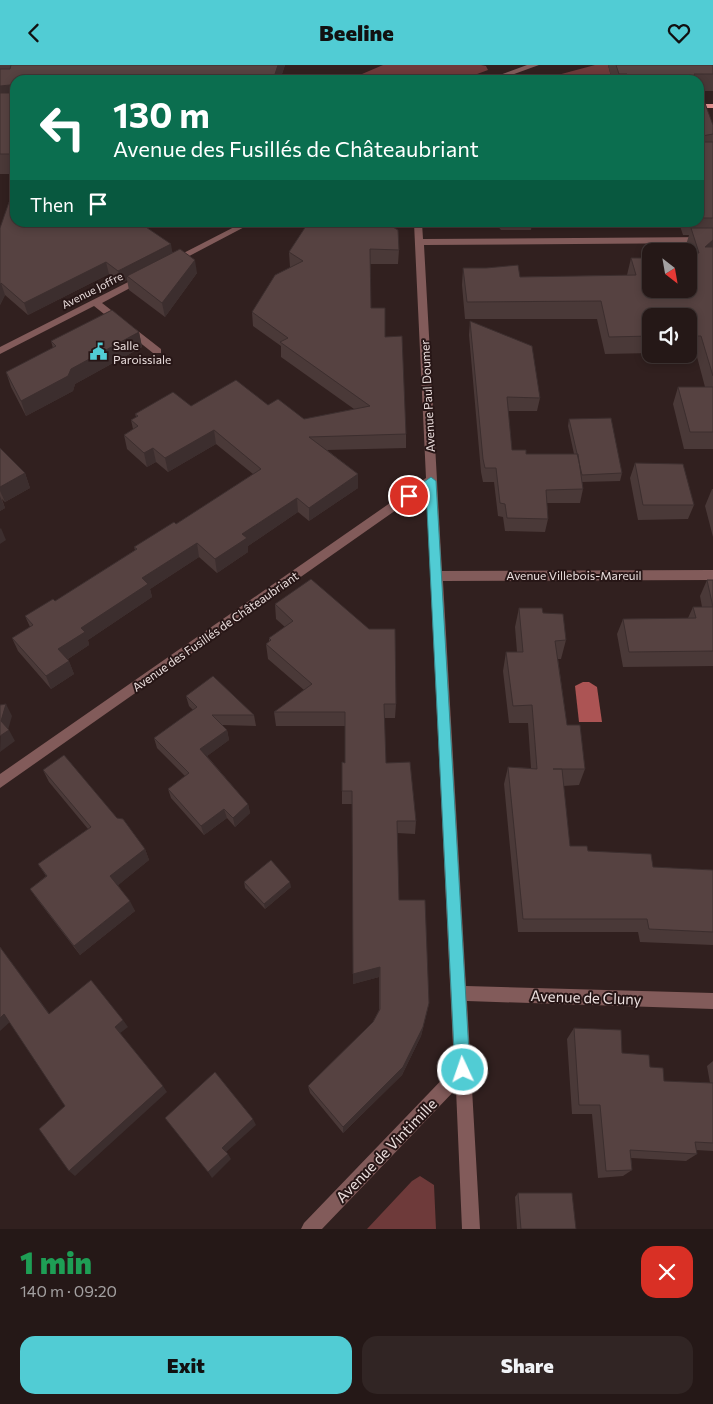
<!DOCTYPE html>
<html lang="en">
<head>
<meta charset="utf-8">
<style>
  :root { --surface:#251817; --page:#312524; --text:#f1f3f6; --muted:#a3a0a1; --line:#423736; --accent:#51ccd4 }
  body { margin:0; font-family:Commissioner,sans-serif; background:var(--page); color:var(--text); height:100vh; display:flex; flex-direction:column; font-size:19px; white-space:nowrap }
  * { box-sizing:border-box; margin:0 }
  p { font-size:16px; color:var(--muted) }
  .icon { flex:none; width:28px; height:28px; fill:none; stroke:currentColor; stroke-width:2; stroke-linecap:round; stroke-linejoin:round }
  .map { position:relative; height:1164px; overflow:hidden }
  .panel { display:flex; flex-direction:column; background:var(--surface); flex:1 }
  .panel>* { flex:none }
  .hud { position:absolute; left:10px; top:10px; width:694px; height:152px; border-radius:15px; box-shadow:0 2px 8px #0003,0 0 0 1px var(--line); background:#0b6e4f; color:#fff; overflow:hidden }
  .needle { width:32px; rotate:149deg }
  .controls { position:absolute; left:642px; top:178px; display:grid; gap:10px }
  .controls a { display:grid; place-items:center; width:55px; height:55px; border-radius:10px; background:var(--surface); box-shadow:0 2px 8px #0003,0 0 0 1px var(--line); font-size:25px }
  .pin { position:absolute; display:grid; place-items:center; width:42px; height:42px; color:#fff; margin:-21px; border:2px solid #fff; border-radius:50%; box-shadow:0 1px 5px #0007 }
  .me { position:absolute; width:55px; margin:-28px; rotate:357deg; stroke-linejoin:round; filter:drop-shadow(0 0 4px #0008) }
  .turn { display:flex; align-items:center; gap:18px; height:105px; padding:0 20px; font-size:22px }
  .turn .icon { width:65px; height:65px; stroke-width:2.5 }
  .turn b { display:block; font-size:35px; line-height:42px }
  .then { display:flex; align-items:center; height:48px; padding:0 20px; background:#0003; gap:10px; font-size:19px }
  .round { display:grid; place-items:center; flex:none; width:52px; height:52px; border-radius:15px; background:var(--page) }
  .overview { display:flex; align-items:center; justify-content:space-between; height:85px; padding:0 20px }
  h1 { font-size:30px; font-weight:800; line-height:38px; color:#1e9e55 }
  .action { display:flex; gap:10px; margin-top:auto; padding:10px 20px }
  .action a { flex:1; height:58px; border-radius:15px; background:var(--accent); color:#111; font-size:20px; font-weight:800; line-height:58px; text-align:center }
  .action a+a { background:var(--page); color:var(--text) }
  header { display:flex; justify-content:space-between; align-items:center; height:65px; padding:0 20px; background:var(--accent); color:#111; font-size:22px; font-weight:800 }
  .map>svg:first-child { display:block }
</style>
</head>
<body>
<header><svg class="icon" aria-label="back" viewBox="0 0 24 24"><path d="M15 5l-7 7 7 7"/></svg>Beeline<svg class="icon" aria-label="heart" viewBox="0 0 24 24"><path d="M12 20l-8-8c-3-5 5-10 8-4 3-6 11-1 8 4z"/></svg></header>
<div class="map">
<svg width="713" height="1164" viewBox="0 0 713 1164">
  <rect width="100%" height="100%" fill="#31201f"/>
  <path fill="#6e3a3a" d="M383 0H481L486 1 488 5 461 15H348Z
    M595 0H608L612 15H539Z
    M420 1111 434 1120 436 1164H367L412 1116Z"/>
  <path fill="#ac5454" d="M583 617H589L597 622 602 657H579L575 621Z"/>
  <g fill="none" stroke-linecap="round" stroke-linejoin="round">
    <path fill="#825b5a" fill-rule="evenodd" d="M527 0H539L498 15H486Z
      M242 158H252L176 198 173 199 168 196Z
      M414 158H422L423 174 713 172V178L424 180 442 506 713 505V515L443 516 466 921 713 928V944L467 936 480 1164H462L456 1024 322 1164H301L304 1158 454 1002 426 424 0 723V709L426 413Z
      M142 210 147 213 145 215 102 238 161 284V288H153L94 241 0 289V282Z"/>
    <path fill="#e0908e" fill-rule="evenodd" d="M699 39H713V43H699Z"/>
  </g>
  <path fill="#4a3938" d="M0 0H285L280 15H15V109H0Z
    M608 0H713V26H700L713 60V384H684L673 339 678 322H705L696 288H689V251H651V288L605 289 597 254H465L462 220 463 203 520 212 627 210 631 193H641L642 188 689 224V186L686 180 689 170H683L679 158H699V15H612Z
    M308 158 399 185 398 199H370L371 243 385 272 406 369V383L327 385 358 409V423L309 456 298 447 248 481V487L217 508 199 492 150 524 152 532 88 575 89 580 68 594 74 609 51 624 18 586 12 573 30 562 25 551 55 536 135 485 134 482 176 459 253 409 216 379 168 407 156 397 147 402 127 384 124 370 133 364 131 355 136 352 135 349 191 341 268 340 304 354 354 344 281 292V281L253 261 252 247 291 202H290L289 187Z
    M495 158H532L531 165H501Z
    M0 163 173 187 197 208 165 252 129 225 127 215 121 218 109 209 28 250 5 230 0 240Z
    M470 256 540 333 537 346H508L512 385 526 389H574L568 361 569 354 622 408 620 416 582 417 583 424 580 438H547L548 454 545 467 505 466 503 452 498 451 494 417H483L481 407 469 270Z
    M139 267 142 282 75 319 73 326 26 351 11 322 6 307 53 283 51 276Z
    M0 383 25 408 30 423 5 437 2 434 5 443 0 446Z
    M635 398 694 440 688 454 638 455 630 413Z
    M712 424H713V472L705 441Z
    M707 515H713V601L623 602 617 569 623 554 688 553 693 542H702L700 531Z
    M275 539 396 639 395 653H384L386 698 416 756 415 769 397 768 399 835 429 938 427 947 421 971 402 1010 343 1068 310 1028 308 1021 373 957 379 945V912L353 919V739H342V726L345 698V661H276L274 647 304 625 268 594 266 579 269 577V573L285 562 276 554Z
    M519 543 543 548 566 575 561 594H558L567 660 585 704 579 720 563 721 570 781 653 802 713 805V880L640 877 638 867H518L504 719 508 702 531 703 528 658H509L503 606 506 587H517L515 562Z
    M186 631 254 650 256 661 222 660 227 665 229 675 207 691 248 739 250 748 235 762 227 753 204 770 171 733 168 724 185 711 157 683 154 673 193 645 189 641Z
    M43 705 145 784 149 795 118 820 135 846 80 890 37 834 30 824 46 811 38 799 88 764 49 717Z
    M244 817 291 822 265 844 245 823Z
    M574 963 650 1002 664 1016 710 1018 707 1001 713 996V1086L696 1085 697 1089 686 1096 631 1093 632 1105 623 1111 598 1113 592 1049H572L567 974Z
    M518 1128 576 1164H517L515 1132Z"/>
  <path fill="#3c2e2e" d="M278 0H285L280 15H273Z
    M10 20 15 40 0 42V21Z
    M713 175V188L705 182Z
    M171 179 173 191 127 211V215L121 218 118 206Z
    M195 195 197 208 165 252 162 238Z
    M106 197 109 209 28 250 24 238Z
    M1 218 5 230 0 240V221Z
    M139 267 142 282 75 319 73 326 26 351 21 336 71 304Z
    M214 365 216 379 168 407 165 393Z
    M153 383 156 397 147 402 144 388Z
    M25 408 30 423 5 437 0 426V422Z
    M358 409V423L309 456V443Z
    M0 431 5 443 0 446Z
    M297 433 298 447 248 481V487L217 508 215 494 242 469Z
    M1 463 6 475 0 479V464Z
    M197 478 199 492 150 524 152 532 88 575 89 580 63 597 58 584 81 563 142 513Z
    M69 596 74 609 51 624 46 611Z
    M6 639 12 651 8 665H9L15 676 0 687 1 656Z
    M227 665 229 675 203 694 200 684Z
    M248 739 250 748 235 762 233 753Z
    M224 744 227 753 204 770 201 761Z
    M145 784 149 795 116 822 110 811Z
    M290 817 291 822 265 844 264 839Z
    M130 836 135 846 80 890 74 881Z
    M0 881 55 956 49 949Z
    M380 902 379 912 353 919V909Z
    M429 938 421 971 402 1010 343 1068V1062Z
    M4 949 11 956 0 966V953Z
    M123 955 128 962 119 969 115 962Z
    M163 1021 167 1027 75 1111 69 1106Z
    M253 1054 256 1060 225 1088 222 1083Z
    M228 1089 231 1094 212 1113 208 1107Z"/>
  <path fill="#564241" stroke="#3c2e2e" d="M11 0H278L273 15H15V89H0V28H11L10 20 0 21V4H10Z
    M616 0H713V9H694L696 15H628L627 9H619Z
    M699 22 713 60V69L702 71V77H713V153H699Z
    M15 135V158H140L171 179 118 206 106 197 24 238 1 218 0 221V163L9 137Z
    M308 158H386L398 165 399 185 370 184 371 243H385V272L402 271 406 369 309 372 358 409 309 443 297 433 242 469 247 473 215 494 197 478 142 513 148 519 81 563 85 567 58 584 69 596 46 611 12 573 33 560 25 551 53 534 55 536 137 484 134 482 174 457 176 459 261 404 214 365 165 393 153 383 144 388 124 370 138 361 131 355 138 351 135 349 173 327 191 341 236 315 268 340 278 334 304 354 370 341 280 277 288 273 252 247 275 210 303 196 289 187Z
    M691 163H713V175L705 182H713V311L701 271H689V251H651V271L609 272 601 236 467 237 463 203H486L518 200 520 212 636 210 631 193H643L642 188H651V224H689V188H699Z
    M180 184 195 195 162 238 127 211Z
    M112 245 139 267 71 304 68 311 21 336 6 307 56 281 51 276Z
    M470 256 532 281 540 333 507 332 512 385H526V389H578L583 424 546 425 548 454 507 453 505 439 500 438 496 403H485L483 394Z
    M678 322H713V367H690Z
    M611 353 622 408 582 410 569 354Z
    M0 383 25 408 0 422Z
    M635 398 683 399 694 440H643Z
    M311 514 369 564H395L396 639H384L386 698 410 697 416 756H397L399 835H425L429 938 423 962 403 1002 343 1062 308 1021 373 957 380 944V902L353 909 352 726H342V697L345 698V647H274L312 619 266 579 271 575 269 573 293 556 275 539Z
    M707 515H713V542Z
    M693 542H713V586L629 587 623 554 696 553Z
    M519 543H542L543 548 563 549 566 575 555 576 567 660H580L585 704H553H562L570 781H587L588 786 651 789 653 802 713 805V867L649 864 647 854H523L508 702 537 704 532 640 513 641 506 587H523Z
    M213 611 254 650H212L227 665 200 684 248 739 233 753 224 744 201 761 168 724 189 708 154 673 197 642 186 631Z
    M6 639 1 656 9 665 0 671V640Z
    M64 690 117 753 123 754 145 784 110 811 130 836 74 881 30 824 47 811 38 799 91 762 43 705Z
    M271 795 290 817 264 839 244 817Z
    M0 882 49 949 91 915 123 955 115 962 163 1021 69 1106 39 1064 65 1041 4 949 0 953Z
    M574 963 621 965 622 988 649 990 650 1002 663 1003 664 1016 713 1018V1078L695 1077 697 1089 630 1085 632 1105 606 1106 600 1040H579Z
    M215 1007 253 1054 222 1083 228 1089 208 1107 165 1053Z
    M518 1128H572L576 1164H521Z"/>
  <path fill="#51ccd4" stroke="#35858a" d="M431 412 436 416 470 1005 468 1011 463 1013 458 1011 455 1005 426 424 409 435 404 431Z"/>
  <defs>
    <symbol id="civic-bare" viewBox="-9 -9 18 18"><path d="M-.6-6.5H3V-4.5H.6V-3L4-1V1h2V6H-6V1h2V-1L-.6-3ZM-1.2 2.5V6h2.4V2.5Z" fill="#51ccd4" stroke="#271616" stroke-width="2.5" paint-order="stroke"/></symbol>
  </defs>
  <g fill-rule="evenodd">
    <use href="#civic-bare" x="86" y="274" width="25" height="25"/>
  </g>
  <g text-anchor="middle" dominant-baseline="central" stroke-width="4" stroke-linejoin="round" paint-order="stroke">
    <g font-size="11" fill="#ebdfde" stroke="#271616">
      <text transform="translate(92 225) rotate(-27)">Avenue Joffre</text>
    </g>
    <g font-size="12" fill="#ebdfde" stroke="#271616" text-anchor="start">
      <text x="113" y="280">Salle<tspan x="113" dy="14">Paroissiale</tspan></text>
    </g>
    <g font-size="12" fill="#ebdfde" stroke="#271616">
      <text transform="translate(427 331) rotate(-93)">Avenue Paul Doumer</text>
      <text x="574" y="510">Avenue Villebois-Mareuil</text>
      <text transform="translate(215 566) rotate(-35)">Avenue des Fusillés de Châteaubriant</text>
    </g>
    <g font-size="15" fill="#ebdfde" stroke="#271616">
      <text transform="translate(586 932) rotate(2)">Avenue de Cluny</text>
      <text transform="translate(386 1085) rotate(-46)">Avenue de Vintimille</text>
    </g>
  </g>
</svg>
<div class="controls">
<a><svg class="needle" viewBox="-14 -14 28 28"><path d="M0-13l5 13h-10z" fill="#e53935"/><path d="M0 13l5-13h-10z" fill="#a3a0a1"/></svg></a>
<a><svg class="icon" aria-label="sound" viewBox="0 0 24 24"><path d="M4 9h4l5-4v14l-5-4H4zM17 9q2 3 0 6"/></svg></a>
</div>
<div class="pin" style="left:409px;top:431px;background:#d93025"><svg class="icon" aria-label="arrive" viewBox="0 0 24 24"><path d="M6 21V4h12l-3 4 3 4H6"/></svg></div>
<svg class="me" style="left:463px;top:1005px" viewBox="-20 -20 40 40"><circle r="17" fill="#51ccd4" stroke="#fff" stroke-width="3"/><path d="M0-11L8 9 0 5-8 9z" fill="#fff"/></svg>
<div class="hud">
<div class="turn"><svg class="icon" aria-label="left" viewBox="0 0 24 24"><path d="M17 20v-9H6M10 6l-5 5 5 5"/></svg><div><b>130 m</b>Avenue des Fusillés de Châteaubriant</div></div>
<div class="then">Then<svg class="icon" aria-label="arrive" viewBox="0 0 24 24"><path d="M6 21V4h12l-3 4 3 4H6"/></svg></div>
</div>
</div>
<section class="panel">
<div class="overview"><div><h1>1 min</h1><p>140 m · 09:20</p></div><a class="round" style="background:#d93025;color:#fff"><svg class="icon" aria-label="close" viewBox="0 0 24 24"><path d="M6 6l12 12M18 6L6 18"/></svg></a></div>
<div class="action"><a>Exit</a><a>Share</a></div>
</section>
</body>
</html>
